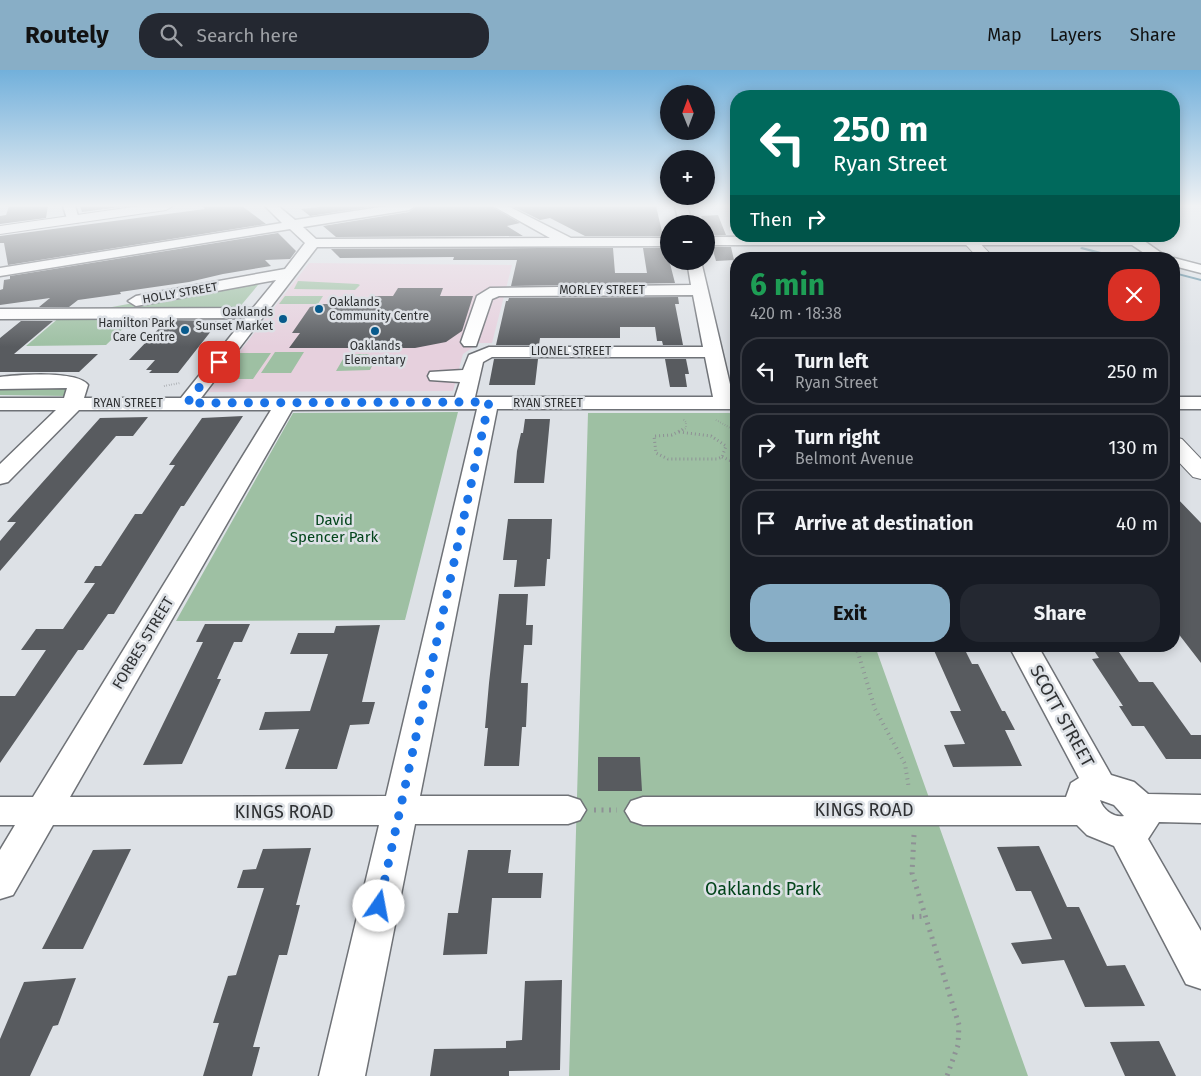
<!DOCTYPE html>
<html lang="en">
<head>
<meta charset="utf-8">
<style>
  :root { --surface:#171b24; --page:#242831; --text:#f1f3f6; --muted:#9ea1a6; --line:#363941; --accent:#88aec6 }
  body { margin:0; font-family:"Fira Sans",sans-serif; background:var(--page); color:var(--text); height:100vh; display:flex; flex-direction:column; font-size:19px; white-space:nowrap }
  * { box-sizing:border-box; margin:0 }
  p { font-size:16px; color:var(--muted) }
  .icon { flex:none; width:28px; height:28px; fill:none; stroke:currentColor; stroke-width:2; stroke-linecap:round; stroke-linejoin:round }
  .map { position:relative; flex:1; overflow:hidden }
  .drawer { position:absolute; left:730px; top:182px; width:450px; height:400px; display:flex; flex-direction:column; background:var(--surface); border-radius:20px; box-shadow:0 2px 12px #0003 }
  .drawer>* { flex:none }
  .guide { position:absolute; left:730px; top:20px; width:450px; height:152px; border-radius:20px; box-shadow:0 2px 12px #0003; background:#00695c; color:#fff; overflow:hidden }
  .needle { width:32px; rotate:359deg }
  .controls { position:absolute; left:660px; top:15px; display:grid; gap:10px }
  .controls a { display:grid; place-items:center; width:55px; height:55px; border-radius:50%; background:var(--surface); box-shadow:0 2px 12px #0003; font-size:25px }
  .pin { position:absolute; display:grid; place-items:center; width:42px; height:42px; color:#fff; margin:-21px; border-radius:10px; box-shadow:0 2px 8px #0006 }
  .me { position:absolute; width:55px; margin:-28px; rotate:12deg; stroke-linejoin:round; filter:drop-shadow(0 0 4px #0008) }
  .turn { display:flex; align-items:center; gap:18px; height:105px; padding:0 20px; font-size:22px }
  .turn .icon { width:65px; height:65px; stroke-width:2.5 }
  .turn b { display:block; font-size:35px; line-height:42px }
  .then { display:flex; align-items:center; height:48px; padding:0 20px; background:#0003; gap:10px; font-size:19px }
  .round { display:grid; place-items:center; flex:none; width:52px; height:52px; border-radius:20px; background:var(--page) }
  .head { display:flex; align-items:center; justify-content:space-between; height:85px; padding:0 20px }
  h1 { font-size:30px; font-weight:700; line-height:38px; color:#1e9e55 }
  .action { display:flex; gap:10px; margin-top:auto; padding:10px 20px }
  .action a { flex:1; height:58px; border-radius:20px; background:var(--accent); color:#111; font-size:20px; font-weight:700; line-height:58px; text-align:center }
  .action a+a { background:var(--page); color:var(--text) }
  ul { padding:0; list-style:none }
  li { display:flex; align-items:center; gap:15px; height:68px; margin:0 10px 8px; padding:0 10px; border:2px solid var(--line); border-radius:20px }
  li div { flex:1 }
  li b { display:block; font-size:19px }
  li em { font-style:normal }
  header { display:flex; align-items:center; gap:30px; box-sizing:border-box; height:70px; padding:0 25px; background:var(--accent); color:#111 }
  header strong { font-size:24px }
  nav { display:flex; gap:28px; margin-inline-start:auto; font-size:18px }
  .search { width:350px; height:45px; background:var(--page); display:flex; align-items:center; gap:12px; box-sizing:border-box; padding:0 18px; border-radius:20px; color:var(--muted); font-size:19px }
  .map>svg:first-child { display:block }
</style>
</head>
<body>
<header>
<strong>Routely</strong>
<div class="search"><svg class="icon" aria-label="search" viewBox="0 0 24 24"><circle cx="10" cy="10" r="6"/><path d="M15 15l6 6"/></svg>Search here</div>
<nav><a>Map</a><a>Layers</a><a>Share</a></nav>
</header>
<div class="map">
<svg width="1201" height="1006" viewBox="0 0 1201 1006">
  <rect width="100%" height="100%" fill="#dde1e6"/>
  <path fill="#e6d0dd" d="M309 193 512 195 492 273H479L463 284 453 321 208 322Z"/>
  <path fill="#9ec0a3" d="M263 209 238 239 109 240 112 237Z
    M298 211 358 214 360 215 355 220 294 219Z
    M285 226H323L318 234H279Z
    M60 247H135L106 275 26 276Z
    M275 282H304L291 303H261Z
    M240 283H271L253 309H220Z
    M357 284H368L375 290 370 300 336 301 343 289Z
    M49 313 70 319 67 326 0 325V314Z
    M458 342 405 550 176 551 293 343Z
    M588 343H736V576H875L1028 1006H569Z"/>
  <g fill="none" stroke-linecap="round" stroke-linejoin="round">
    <path fill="#52859b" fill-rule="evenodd" d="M1082 177 1124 188 1125 189H1118L1081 179 1080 178Z
      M1174 202 1201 209V211L1174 204Z"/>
  </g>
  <path fill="#585b5f" d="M9 136H48L46 148 0 154V146L6 145Z
    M80 136H128L82 142Z
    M202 136H242L266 154 8 195 4 173H0V166L205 139Z
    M327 136H376L310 146 301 139Z
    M417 136H491L520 153 507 156 523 166 336 167 323 156 409 142Z
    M512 136H656L663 166H585L550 148 540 150Z
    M718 145 726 165H709L706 154H704L701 146Z
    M278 163 296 181 290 189 265 190 271 196 223 204 189 212 120 222 121 224 78 230 69 237H39L50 228 0 235V220L3 219 4 210 10 209V206Z
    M712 177H731L734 190 716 191Z
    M541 178H613L615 203H647L643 178H666L675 213 511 216 517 190H453L454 187 340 188 331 179Z
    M398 218H443L440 226H473L462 261 446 272 415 278H289L300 263H292L310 237 324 234H369L373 226H393Z
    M678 227 679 234H675L683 275H663L662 271H657L655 257H620V268H540L539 275H496L506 231H508L509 228Z
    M167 250 219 251 178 303H149L152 300H146L155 290H129Z
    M21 251H53L14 284H98L79 302H0V268Z
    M494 289H538L535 315H489Z
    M665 289H686L689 304H685L687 317H670Z
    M243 346 184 436H181L114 544H108L83 580H78L0 693V626H15L46 580H21L36 559H63L95 513H84L95 496H101L135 444H142L175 395H169L202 348Z
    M148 347 133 366H116L0 501V471L16 452H7L100 348Z
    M525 349H550L544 413H514L517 381 521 363H523Z
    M1174 425 1201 453V593L1174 558Z
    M508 449H552L550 489H547L545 516 514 517 517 490H503Z
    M499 524H528L526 555H533L532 575H524L521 613H528L526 657H522L519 696H484L488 658H485L489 613Z
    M205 554H250L242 572H234L217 609H221L182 694 143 695 203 572H196Z
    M380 555 362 632H375L369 654 350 655 337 699H285L299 659 259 660 265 642 310 641 328 584H290L298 563H334L336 556Z
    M932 576H963L972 594H978L1002 641H1005L1015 660H1005L1022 696 953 697 944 675 965 674 950 641H961Z
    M1091 576H1115L1139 612H1153L1191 665H1201V689H1166L1144 656H1132L1119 636H1123L1092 589 1099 588Z
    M598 687H640L642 721H598Z
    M1039 776 1067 837H1079L1107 896 1125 895 1145 936 1085 937 1064 890 1022 894 1011 873 1052 869 1031 821H1016L997 777Z
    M311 778 296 835H300L287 885H279L253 977H260L252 1006H203L219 953H213L228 906 236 905 264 818H237L243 800 256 799 263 779Z
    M131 779 83 879H42L93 780Z
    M468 780H511L508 803H543L541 828H492L487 884 443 885 448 843H458Z
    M76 908 58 955 53 956 30 1006H0V969L24 912Z
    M562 910 560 1000 509 1001V1006H430L434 979 506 978V971L522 970 525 911Z
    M1159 971 1176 1006H1125L1110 972Z"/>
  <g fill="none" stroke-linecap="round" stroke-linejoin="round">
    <defs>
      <path id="minor" d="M63 136H75L79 149 78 152H68Z
        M265 136H278L295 150 387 136H415L409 140 303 157 316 169 550 168 493 136H508L571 168H669V176L317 177 201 328 455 327 460 312 430 310 428 306 430 302 463 300 469 285 489 277H703L693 225 499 226 492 229 476 276H464L461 272 477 226 490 218 691 215 687 191H701L733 327H736V339H497L420 726H568L580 730 586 740 580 750 568 754H415L365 1006H319L379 755H53L13 825 0 829V780L15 755H0V727H33L271 340H79L8 412 0 414V394L56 340H0V328H64L67 318 0 319V307C18 305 77 300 88 315L84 328H181L245 248 0 249V239L253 238 276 210 136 236 128 231 136 226 285 199 305 173 290 159 0 206V198L282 153ZM492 287H705L713 327H475L483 292ZM477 339 386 726 70 727 292 340Z
        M675 136H687L692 154H679Z
        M1137 166 1170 189 1174 188 1201 195V203L1174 196V189H1153L1132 175H706V167Z
        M1174 327H1201V339H1174Z
        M1009 576H1038L1111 705 1134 712 1148 724 1201 725V753L1159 752 1148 769 1201 861V919L1186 914 1114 776 1087 765 1077 755H643L631 751 625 741 631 731 643 727H1066L1071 713 1079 708ZM1100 730 1114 735 1124 746C1114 748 1103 740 1100 730Z"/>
      <path id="major" d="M140 136H173L166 140 0 164V156Z
        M958 166H973L995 189H979Z
        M1174 367 1182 369 1201 389V409L1193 407 1174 387Z"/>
    </defs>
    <use href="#minor" stroke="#6f7277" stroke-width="3"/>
    <use href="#major" stroke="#6f7277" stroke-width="2"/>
    <path stroke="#8e9195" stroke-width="2" stroke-dasharray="0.5 2" stroke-linecap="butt" d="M164 316 180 313
      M716 350 734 360
      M683 360 686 358V352L683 349"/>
    <path stroke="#8e9195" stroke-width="3" stroke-dasharray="1 3" stroke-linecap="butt" d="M731 358 736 361
      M679 362 711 366 726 376 722 387 717 389H668L656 383 654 366 672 365 685 358
      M722 387 736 393"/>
    <path stroke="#8e9195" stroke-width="4" stroke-dasharray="1 4.5" stroke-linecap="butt" d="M856 576 875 639 905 694 909 719"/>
    <path stroke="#8e9195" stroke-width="5" stroke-dasharray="2 5.5" stroke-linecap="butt" d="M594 740H617
      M914 765 912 803 959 955 958 975 947 1006
      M912 847 926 846"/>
    <use href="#minor" fill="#fff" fill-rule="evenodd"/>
    <use href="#major" fill="#fff" fill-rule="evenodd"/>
  </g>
  <linearGradient id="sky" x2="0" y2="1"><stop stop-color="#72b0db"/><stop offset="0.49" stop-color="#f0f2f4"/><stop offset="1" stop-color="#f0f2f4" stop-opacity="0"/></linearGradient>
  <rect width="1201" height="277" fill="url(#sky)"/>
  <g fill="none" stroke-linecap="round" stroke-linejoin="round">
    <path stroke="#1a73e8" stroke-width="9" stroke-dasharray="0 16.2" d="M219 292 187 333 489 332 379 836"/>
  </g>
  <g fill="#085a8c" stroke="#dde1e6" stroke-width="2">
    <circle cx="319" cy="239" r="5"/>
    <circle cx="283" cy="249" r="5"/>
    <circle cx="185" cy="260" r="5"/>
    <circle cx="375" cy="261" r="5"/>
  </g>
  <g text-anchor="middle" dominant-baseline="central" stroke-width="5" stroke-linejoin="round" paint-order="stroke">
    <g font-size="12" fill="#2f3133" stroke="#dde1e6">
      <text x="602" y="220">MORLEY STREET</text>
      <text transform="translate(180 223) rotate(-10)">HOLLY STREET</text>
      <text x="571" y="281">LIONEL STREET</text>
      <text x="128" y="333">RYAN STREET</text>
      <text x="548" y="333">RYAN STREET</text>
    </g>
    <g font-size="12" fill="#2f3133" stroke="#dde1e6" text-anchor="end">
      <text x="329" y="232" text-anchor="start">Oaklands<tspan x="329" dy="14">Community Centre</tspan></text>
      <text x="273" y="242">Oaklands<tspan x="273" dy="14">Sunset Market</tspan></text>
      <text x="175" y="253">Hamilton Park<tspan x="175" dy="14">Care Centre</tspan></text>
      <text x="375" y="276" text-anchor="middle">Oaklands<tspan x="375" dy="14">Elementary</tspan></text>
    </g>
    <g font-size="15" fill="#02441a" stroke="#dde1e6">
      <text x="334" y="450">David<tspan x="334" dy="17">Spencer Park</tspan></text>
    </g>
    <g font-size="15" fill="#2f3133" stroke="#dde1e6">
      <text transform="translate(143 573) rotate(-59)">FORBES STREET</text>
    </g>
    <g font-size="18" fill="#2f3133" stroke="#dde1e6">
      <text transform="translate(1062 646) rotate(61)">SCOTT STREET</text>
      <text x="864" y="740">KINGS ROAD</text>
      <text x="284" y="742">KINGS ROAD</text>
    </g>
    <g font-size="18" fill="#02441a" stroke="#dde1e6">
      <text x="763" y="819">Oaklands Park</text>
    </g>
  </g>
</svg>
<div class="controls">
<a><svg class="needle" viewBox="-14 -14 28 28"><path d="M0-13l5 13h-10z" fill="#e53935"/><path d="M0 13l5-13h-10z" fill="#9ea1a6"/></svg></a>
<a>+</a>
<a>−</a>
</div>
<div class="pin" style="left:219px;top:292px;background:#d93025"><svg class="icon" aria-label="arrive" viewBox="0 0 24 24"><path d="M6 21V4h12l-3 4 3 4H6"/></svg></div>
<svg class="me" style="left:379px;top:836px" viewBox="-20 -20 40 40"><circle r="19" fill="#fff"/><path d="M0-13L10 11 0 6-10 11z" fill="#1a73e8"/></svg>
<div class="guide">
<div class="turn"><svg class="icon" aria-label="left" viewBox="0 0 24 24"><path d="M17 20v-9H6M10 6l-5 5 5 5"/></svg><div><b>250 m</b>Ryan Street</div></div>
<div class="then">Then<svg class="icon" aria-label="right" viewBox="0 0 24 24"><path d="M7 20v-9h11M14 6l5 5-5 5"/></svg></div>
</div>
<section class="drawer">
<div class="head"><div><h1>6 min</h1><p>420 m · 18:38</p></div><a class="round" style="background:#d93025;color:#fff"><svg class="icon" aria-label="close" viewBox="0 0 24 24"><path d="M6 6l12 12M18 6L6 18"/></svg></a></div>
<ul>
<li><svg class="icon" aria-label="left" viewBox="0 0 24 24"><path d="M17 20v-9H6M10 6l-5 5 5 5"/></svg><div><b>Turn left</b><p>Ryan Street</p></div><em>250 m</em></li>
<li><svg class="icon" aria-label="right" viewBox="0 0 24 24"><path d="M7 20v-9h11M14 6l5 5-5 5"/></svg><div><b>Turn right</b><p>Belmont Avenue</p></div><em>130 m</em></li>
<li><svg class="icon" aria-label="arrive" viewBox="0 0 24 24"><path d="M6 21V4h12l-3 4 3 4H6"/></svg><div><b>Arrive at destination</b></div><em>40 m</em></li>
</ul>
<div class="action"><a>Exit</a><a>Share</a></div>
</section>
</div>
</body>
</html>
